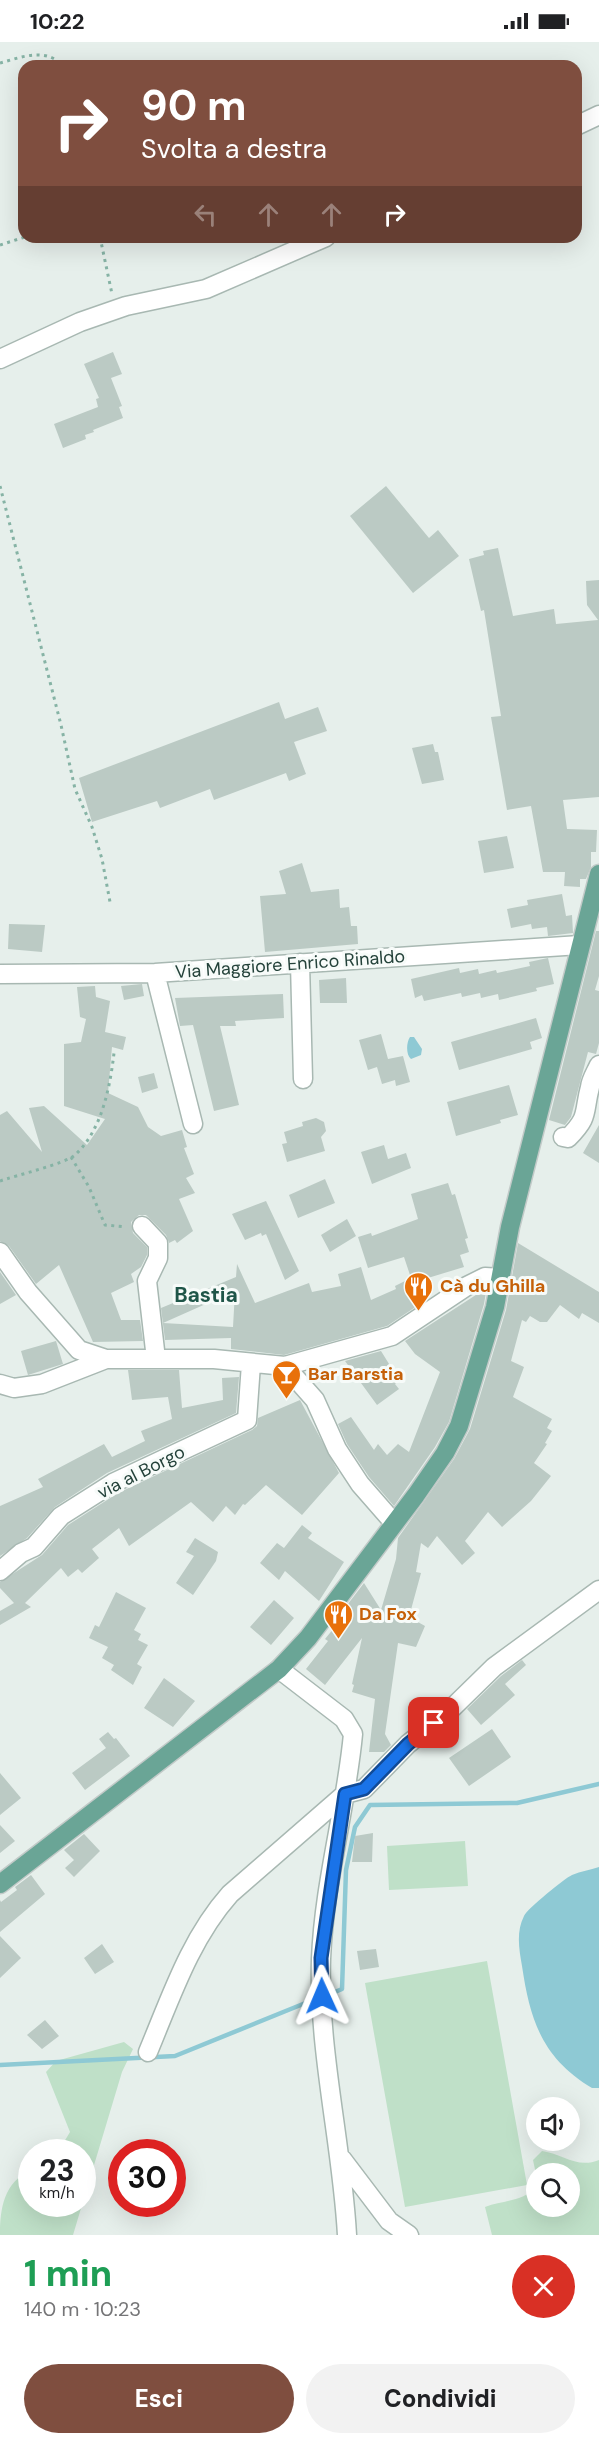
<!DOCTYPE html>
<html lang="it">
<head>
<meta charset="utf-8">
<style>
  :root { --surface:#fff; --page:#f2f2f2; --text:#202124; --muted:#757577; --accent:#7f4e3f }
  body { margin:0; font-family:"DM Sans",sans-serif; background:var(--page); color:var(--text); height:100vh; display:flex; flex-direction:column; font-size:22px; white-space:nowrap }
  * { box-sizing:border-box; margin:0 }
  p { font-size:20px; color:var(--muted) }
  .icon { flex:none; width:33px; height:33px; fill:none; stroke:currentColor; stroke-width:2; stroke-linecap:round; stroke-linejoin:round }
  .map { position:relative; height:2193px; overflow:hidden }
  .side { display:flex; flex-direction:column; background:var(--surface); flex:1 }
  .side>* { flex:none }
  .banner { position:absolute; left:18px; top:18px; width:564px; height:183px; border-radius:18px; box-shadow:0 6px 24px #0002; background:#7f4e3f; color:#fff; overflow:hidden }
  .buttons { position:absolute; left:526px; top:2055px; display:grid; gap:12px }
  .buttons a { display:grid; place-items:center; width:54px; height:54px; border-radius:50%; background:var(--surface); box-shadow:0 6px 24px #0002; font-size:30px }
  .speed { position:absolute; left:18px; top:2097px; display:flex; gap:12px; font-size:30px; font-weight:700; text-align:center }
  .speed>* { display:grid; place-content:center; width:78px; height:78px; border-radius:50%; background:var(--surface); box-shadow:0 6px 24px #0002; line-height:1 }
  .speed small { font-size:15px; font-weight:400 }
  .speed .limit { border:9px solid #d22; background:#fff; color:#111 }
  .pin { position:absolute; display:grid; place-items:center; width:51px; height:51px; color:#fff; margin:-26px; border-radius:12px; box-shadow:0 3px 9px #0006 }
  .me { position:absolute; width:66px; margin:-33px; rotate:359deg; stroke-linejoin:round; filter:drop-shadow(0 0 4px #0008) }
  .turn { display:flex; align-items:center; gap:21px; height:126px; padding:0 24px; font-size:27px }
  .turn .icon { width:78px; height:78px; stroke-width:2.5 }
  .turn b { display:block; font-size:42px; line-height:51px }
  .lanes { display:flex; align-items:center; height:57px; padding:0 24px; background:#0003; justify-content:center; gap:30px; direction:ltr }
  .lanes .off { opacity:.35 }
  .round { display:grid; place-items:center; flex:none; width:63px; height:63px; border-radius:32px; background:var(--page) }
  .headline { display:flex; align-items:center; justify-content:space-between; height:102px; padding:0 24px }
  h1 { font-size:36px; font-weight:800; line-height:45px; color:#1e9e55 }
  .cta { display:flex; gap:12px; margin-top:auto; padding:12px 24px }
  .cta a { flex:1; height:69px; border-radius:36px; background:var(--accent); color:#fff; font-size:24px; font-weight:800; line-height:69px; text-align:center }
  .cta a+a { background:var(--page); color:var(--text) }
  .status { display:flex; justify-content:space-between; align-items:center; height:42px; padding:0 30px; background:var(--surface); direction:ltr }
  .status svg { height:16px; fill:currentColor }
  .map>svg:first-child { display:block }
</style>
</head>
<body>
<div class="status"><b>10:22</b><svg viewBox="0 0 49 12"><path d="M0 12V9h3v3zM5 12V6h3v6zM10 12V3h3v9zM15 12V0h3v12zM26 1h20v11H26zM47 4h2v5h-2z"/></svg></div>
<div class="map">
<svg width="599" height="2193" viewBox="0 0 599 2193">
  <rect width="100%" height="100%" fill="#e6efeb"/>
  <path fill="#bfe0c8" d="M465 1799 468 1844 389 1848 387 1804Z
    M487 1919 527 2143 405 2165 365 1941Z
    M124 2000 133 2007 122 2030 73 2193H0C0 2166 4 2140 31 2128L32 2162H82V2110H58L70 2090 46 2030 56 2019Z
    M542 2109C563 2112 577 2127 599 2118V2193H492L485 2165C504 2158 523 2160 537 2144V2164H570V2132H537V2137L533 2118Z"/>
  <path fill="#8ec9d4" d="M410 995H414L422 1007 421 1013 411 1017C406 1013 406 1001 410 995Z
    M599 1825V2046H592C542 2016 530 1978 522 1924 519 1907 516 1890 524 1874 527 1867 565 1836 572 1833 581 1829 590 1828 599 1825Z"/>
  <g fill="none" stroke-linecap="round" stroke-linejoin="round">
    <path stroke="#8ec9d4" stroke-width="4.5" d="M335 1950 342 1947 346 1828 355 1785 370 1763 517 1761 599 1742
      M0 2023 175 2014 308 1960"/>
  </g>
  <path fill="#bbcac4" fill-rule="evenodd" d="M113 310 122 332 111 336 122 364 119 365 123 376 93 388 94 390 85 393 86 397 63 406 54 382 98 365 96 357 99 356 84 322Z
    M386 444 429 496 438 488 459 514 413 551 350 474Z
    M498 506 513 574 554 567 556 582 598 578 587 563 586 539 599 538V755L563 758 567 787 597 788 596 810H591V825L586 837H580V845L564 844 565 830H543L531 764 507 768 491 675 501 674 484 568 481 569 469 517 484 513 483 509Z
    M279 660 285 677 318 665 327 689 294 700 306 732 289 739 286 731 214 758 210 747 160 766 157 759 92 780 79 736Z
    M433 702 435 710H438L444 738 422 742 412 706Z
    M507 794 514 826 484 831 478 799Z
    M302 821 311 850 339 847 340 866 349 865 351 884H357L358 902 265 910 260 854 286 852 279 829Z
    M562 852 566 874 572 873 573 891 548 894 547 885 532 887 531 882 511 886 507 867 528 863 527 858Z
    M9 882 45 883 42 910 8 907Z
    M596 889H599V934L595 948 599 949V1001L596 1012 588 1010 571 1075 565 1083 549 1078Z
    M548 916 554 942 536 946 537 949 499 958 498 952 481 956 480 951 462 955 461 951 424 959 422 953 415 956 411 937 459 926 460 931 478 927 479 932 496 928 497 931 530 924 529 920Z
    M346 936 347 961H320L319 938Z
    M142 942 144 954 124 958 121 944Z
    M95 944 96 955 110 959 105 990 126 995 123 1008 112 1005 108 1051 138 1065 148 1085 161 1094 182 1088 187 1105 184 1106 194 1132 186 1136 195 1151 179 1157 193 1189 177 1201 175 1198 169 1201 166 1193 146 1173H139L131 1180 133 1191 147 1205V1213L141 1225 131 1232 134 1240 111 1251 121 1278H140L143 1299 93 1300 59 1223 36 1242 9 1204 0 1199V1073L7 1069 42 1110 29 1066 44 1064 87 1103 105 1077 64 1064V1002L81 1000 86 977 80 975 77 945Z
    M283 952 284 976 235 979 236 984H220L239 1063 214 1069 193 983 180 984 175 956Z
    M536 976 542 996 530 1000 532 1007 459 1028 451 1000Z
    M381 992 388 1017 403 1014 410 1040 396 1044 395 1038 382 1042 377 1025 368 1028 359 998Z
    M154 1031 158 1046 142 1051 138 1035Z
    M509 1043 518 1073 500 1078 501 1081 456 1094 447 1060Z
    M316 1076 324 1080 326 1089 321 1095 325 1109 287 1120 282 1102 287 1101 284 1090 303 1084 302 1080Z
    M599 1083V1121L583 1111Z
    M384 1103 388 1117 406 1111 411 1126 372 1142 361 1110Z
    M325 1137 335 1161 298 1176 289 1153Z
    M448 1141 452 1153 455 1152 468 1196 465 1197 469 1210 460 1213 464 1225 418 1239 426 1258 387 1284 284 1313 231 1307V1296L165 1298 161 1266 236 1235 237 1222 255 1261 309 1241 312 1250 341 1244 338 1232 361 1225 371 1258 396 1247 395 1244 411 1236 404 1215 368 1226 358 1195 371 1191 372 1194 418 1177 411 1152ZM235 1249 233 1285 163 1281Z
    M266 1159 299 1229 285 1238 266 1192 262 1194 261 1191 245 1198 232 1172Z
    M347 1177 356 1194 330 1210 321 1193Z
    M518 1201 599 1250V1281L582 1271 579 1277 560 1263 547 1280H540L530 1274 526 1280 522 1278 511 1319 524 1325 513 1355 552 1377 547 1386 552 1389 545 1401 547 1402 534 1421 551 1434 531 1459 502 1485 488 1470 465 1499 475 1511 462 1523 437 1494 428 1506 421 1501 416 1530 421 1531 409 1575 425 1584 416 1605 398 1601 385 1692 391 1703 384 1710H369L375 1657 352 1650 354 1643 352 1642 362 1596 325 1643 306 1627 328 1599 325 1597 334 1586 331 1584 364 1541 381 1568 396 1517 398 1496 454 1417 470 1387 506 1268Z
    M0 1230 16 1253 0 1262Z
    M482 1249 486 1250 484 1262 449 1380 435 1405 394 1464 369 1435 347 1402 338 1382 351 1375 374 1408 378 1402 387 1413 398 1402 409 1410 440 1330 415 1312 405 1299Z
    M56 1299 63 1322 28 1333 21 1309Z
    M381 1309 399 1338 395 1342 399 1347 377 1363 345 1319Z
    M128 1328H179L182 1366 223 1358 222 1336 239 1335 236 1371 107 1431 55 1465 27 1496 0 1514V1464L43 1445 38 1437 104 1402 112 1415 145 1399 141 1389 172 1377 168 1355 132 1358Z
    M300 1358 339 1431 302 1473 266 1443 245 1463 243 1462 235 1473 226 1464 213 1480 191 1460 129 1504 119 1486 92 1507 99 1516 82 1531 78 1527 68 1535 61 1526 25 1561 31 1565 0 1583V1569L14 1561 0 1546V1540L42 1513 68 1483 118 1451 252 1388 257 1384 258 1376Z
    M302 1483 312 1491 308 1496 344 1520 319 1559 285 1529 279 1538 260 1521 277 1501 284 1506Z
    M195 1496 218 1510 216 1519 193 1553 176 1541 194 1514 186 1510Z
    M116 1550 146 1566 134 1588 141 1592 138 1598 148 1603 137 1622 142 1625 133 1643 111 1628 114 1623 102 1616 108 1605 89 1596 95 1583 99 1585Z
    M274 1558 294 1576 271 1603 250 1585Z
    M522 1618 526 1623 505 1642 515 1653 481 1683 467 1667 501 1634Z
    M164 1636 195 1659 173 1685 144 1666Z
    M492 1687 511 1715 469 1744 449 1716Z
    M108 1690 114 1697 116 1696 130 1714 85 1748 72 1731 106 1706 99 1697Z
    M0 1731 21 1756 0 1773Z
    M0 1783 15 1799 0 1811Z
    M373 1791 372 1820H352L355 1794Z
    M84 1792 100 1809 74 1835 65 1826 74 1818 64 1808Z
    M31 1833 45 1852 0 1890V1858L1 1860 17 1848 15 1845Z
    M0 1894 21 1916 0 1936Z
    M102 1902 114 1920 95 1932 84 1916Z
    M376 1907 379 1925 360 1928 357 1909Z
    M45 1978 59 1994 42 2007 27 1993Z"/>
  <g fill="none" stroke-linecap="round" stroke-linejoin="round">
    <defs>
      <path id="minor" d="M576 84 599 73
        M0 317 80 280 126 264 206 247 326 195
        M300 921 303 1037
        M155 931 193 1082
        M0 932 155 931 580 903
        M563 1095 568 1096C590 1074 583 1071 590 1045 591 1037 596 1030 599 1023
        M142 1184 158 1201V1216L147 1239 156 1317
        M0 1210 28 1250 79 1308 106 1317
        M285 1324 315 1358 337 1407 360 1442 394 1481
        M0 1342 14 1346 42 1342 106 1317H214L285 1324 392 1294 467 1244 485 1235 501 1236
        M0 1529 21 1511 34 1505 61 1474 113 1441 247 1378 251 1322
        M279 1627 344 1677 353 1692C346 1767 324 1841 321 1917 318 2010 342 2101 347 2193
        M148 2010C171 1955 190 1897 230 1852L345 1752 364 1747 408 1702 447 1671 494 1625 599 1548
        M342 2117 389 2179 409 2193"/>
      <path id="major" d="M0 1842 279 1627 308 1596 416 1453 445 1411 459 1384 495 1265 510 1185 599 832"/>
    </defs>
    <use href="#minor" stroke="#a8b8b2" stroke-width="21"/>
    <use href="#major" stroke="#c2cac8" stroke-width="21"/>
    <path stroke="#86b3a5" stroke-width="3" stroke-dasharray="3 4.5" stroke-linecap="butt" d="M0 21C22 15 46 5 63 24
      M100 195 112 252
      M0 203 25 195
      M0 444 61 683 75 747 92 785 102 817 110 860
      M71 1115 89 1145 105 1183 126 1185
      M0 1139C14 1134 67 1121 75 1113 102 1088 110 1045 114 1011"/>
    <use href="#minor" stroke="#fff" stroke-width="18"/>
    <use href="#major" stroke="#6aa596" stroke-width="18"/>
  </g>
  <g fill="none" stroke-linecap="round" stroke-linejoin="round">
    <defs>
      <path id="route" d="M322 1954 321 1916 345 1752 364 1747 408 1702 434 1681"/>
    </defs>
    <use href="#route" stroke="#114b97" stroke-width="15"/>
    <use href="#route" stroke="#1a73e8" stroke-width="10"/>
  </g>
  <defs>
    <symbol id="restaurant-pin" viewBox="-11 -11 22 30"><path d="M0 17L-7.5 6A9.5 9.5 0 1 1 7.5 6Z" fill="#e8710a" stroke="#f7fbf9"/><path d="M-5-6h1v4h1v-4h1v4h1v-4h1v5L-1.5 .5V6h-2V.5L-5-1ZM5-6V6H3V1.5H1.5Q1.5-4 5-6Z" fill="#fff"/></symbol>
    <symbol id="bar-pin" viewBox="-11 -11 22 30"><path d="M0 17L-7.5 6A9.5 9.5 0 1 1 7.5 6Z" fill="#e8710a" stroke="#f7fbf9"/><path d="M-6-5H6L.8 .8V4.5H3.5V6h-7V4.5H-.8V.8Z" fill="#fff"/></symbol>
  </defs>
  <g fill-rule="evenodd">
    <use href="#restaurant-pin" x="402" y="1228" width="33" height="45"/>
    <use href="#bar-pin" x="270" y="1316" width="33" height="45"/>
    <use href="#restaurant-pin" x="322" y="1556" width="33" height="45"/>
  </g>
  <g text-anchor="middle" dominant-baseline="central" stroke-width="6" stroke-linejoin="round" paint-order="stroke">
    <g font-size="18" fill="#24423a" stroke="#f7fbf9">
      <text transform="translate(290 922) rotate(-4)">Via Maggiore Enrico Rinaldo</text>
      <text transform="translate(141 1430) rotate(-27)">via al Borgo</text>
    </g>
    <g font-size="18" font-weight="bold" fill="#c56008" stroke="#f7fbf9" text-anchor="start">
      <text x="440" y="1244">Cà du Ghilla</text>
      <text x="308" y="1332">Bar Barstia</text>
      <text x="359" y="1572">Da Fox</text>
    </g>
    <g font-size="21" font-weight="bold" fill="#1f5548" stroke="#f7fbf9">
      <text x="206" y="1253">Bastia</text>
    </g>
  </g>
</svg>
<div class="buttons">
<a><svg class="icon" aria-label="sound" viewBox="0 0 24 24"><path d="M4 9h4l5-4v14l-5-4H4zM17 9q2 3 0 6"/></svg></a>
<a><svg class="icon" aria-label="search" viewBox="0 0 24 24"><circle cx="10" cy="10" r="6"/><path d="M15 15l6 6"/></svg></a>
</div>
<div class="speed"><div>23<small>km/h</small></div><div class="limit">30</div></div>
<div class="pin" style="left:434px;top:1681px;background:#d93025"><svg class="icon" aria-label="arrive" viewBox="0 0 24 24"><path d="M6 21V4h12l-3 4 3 4H6"/></svg></div>
<svg class="me" style="left:322px;top:1954px" viewBox="-20 -20 40 40"><path d="M0-17L14 15 0 8-14 15z" fill="#1a73e8" stroke="#fff" stroke-width="4"/></svg>
<div class="banner">
<div class="turn"><svg class="icon" aria-label="right" viewBox="0 0 24 24"><path d="M7 20v-9h11M14 6l5 5-5 5"/></svg><div><b>90 m</b>Svolta a destra</div></div>
<div class="lanes"><svg class="icon off" aria-label="left" viewBox="0 0 24 24"><path d="M17 20v-9H6M10 6l-5 5 5 5"/></svg><svg class="icon off" aria-label="ahead" viewBox="0 0 24 24"><path d="M12 20V5M6 11l6-6 6 6"/></svg><svg class="icon off" aria-label="ahead" viewBox="0 0 24 24"><path d="M12 20V5M6 11l6-6 6 6"/></svg><svg class="icon" aria-label="right" viewBox="0 0 24 24"><path d="M7 20v-9h11M14 6l5 5-5 5"/></svg></div>
</div>
</div>
<section class="side">
<div class="headline"><div><h1>1 min</h1><p>140 m · 10:23</p></div><a class="round" style="background:#d93025;color:#fff"><svg class="icon" aria-label="close" viewBox="0 0 24 24"><path d="M6 6l12 12M18 6L6 18"/></svg></a></div>
<div class="cta"><a>Esci</a><a>Condividi</a></div>
</section>
</body>
</html>
